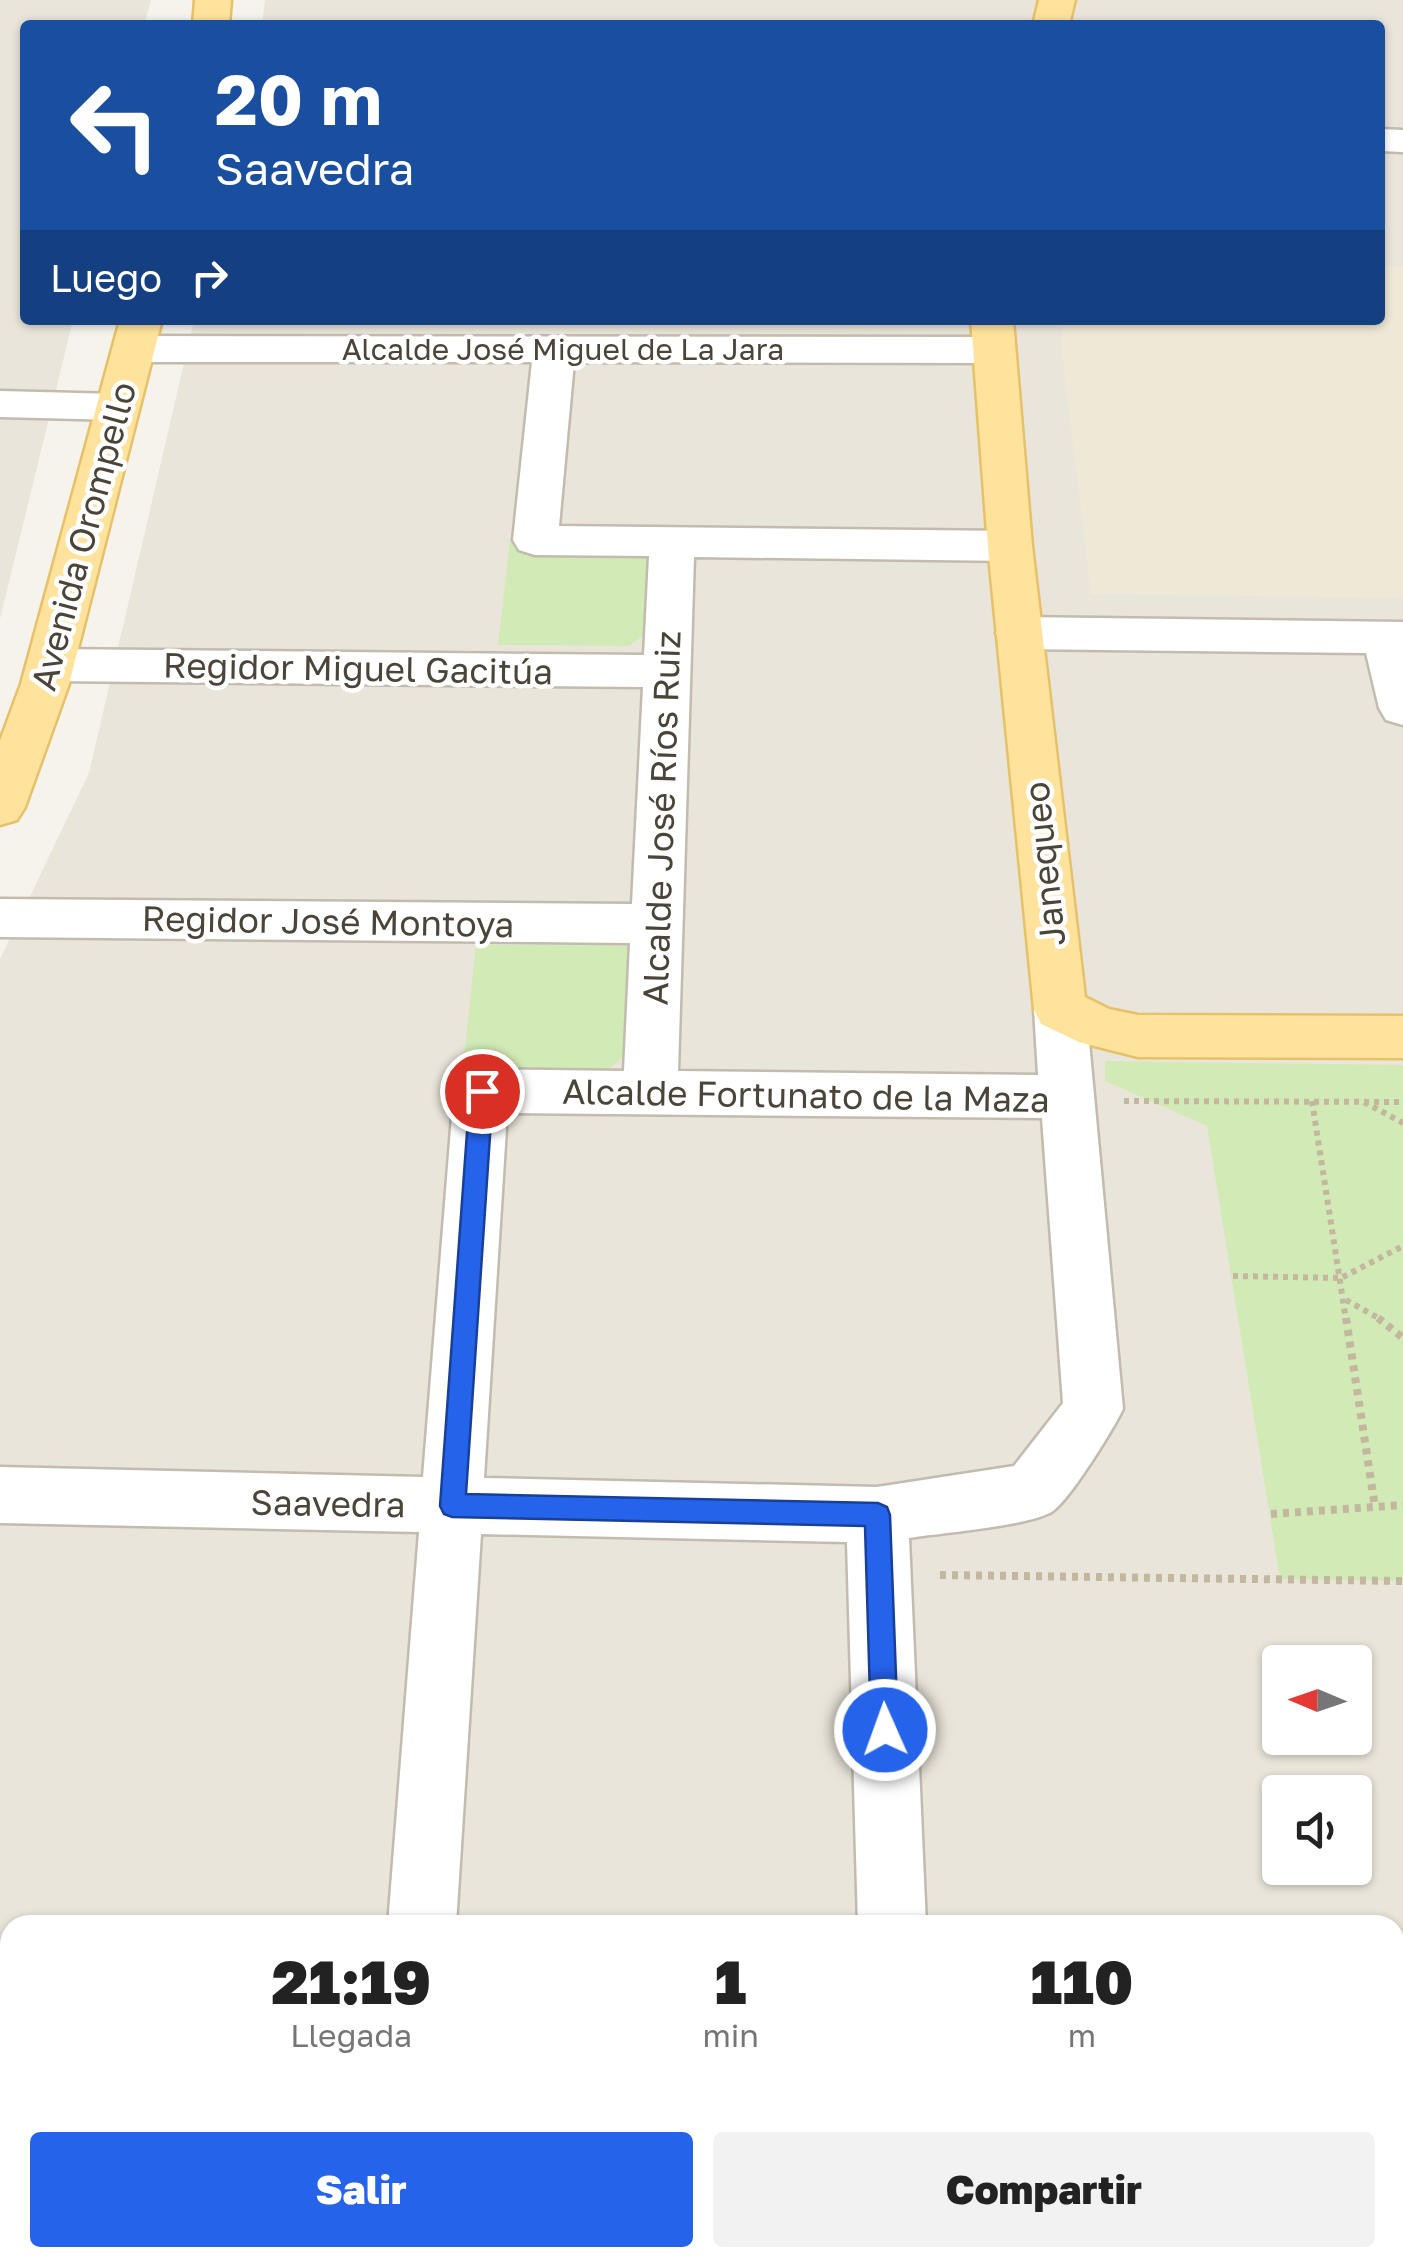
<!DOCTYPE html>
<html lang="es">
<head>
<meta charset="utf-8">
<style>
  :root { --surface:#fff; --page:#f2f2f2; --text:#222; --muted:#767676; --accent:#2563eb }
  body { margin:0; font-family:"Golos Text",sans-serif; background:var(--page); color:var(--text); height:100vh; display:flex; flex-direction:column; font-size:38px; white-space:nowrap }
  * { box-sizing:border-box; margin:0 }
  p { font-size:32px; color:var(--muted) }
  .icon { flex:none; width:55px; height:55px; fill:none; stroke:currentColor; stroke-width:2; stroke-linecap:round; stroke-linejoin:round }
  .map { position:relative; flex:1; overflow:hidden }
  .sheet { position:absolute; left:0px; top:1915px; width:1405px; height:352px; display:flex; flex-direction:column; background:var(--surface); border-radius:30px 30px 0 0; box-shadow:0 2px 8px #0004 }
  .sheet>* { flex:none }
  .top-card { position:absolute; left:20px; top:20px; width:1365px; height:305px; border-radius:10px; box-shadow:0 2px 8px #0004; background:#1a4fa0; color:#fff; overflow:hidden }
  .needle { width:65px; rotate:272deg }
  .controls { position:absolute; left:1262px; top:1645px; display:grid; gap:20px }
  .controls a { display:grid; place-items:center; width:110px; height:110px; border-radius:10px; background:var(--surface); box-shadow:0 2px 8px #0004; font-size:50px }
  .pin { position:absolute; display:grid; place-items:center; width:85px; height:85px; color:#fff; margin:-42px; border:5px solid #fff; border-radius:50%; box-shadow:0 2px 10px #0007 }
  .me { position:absolute; width:110px; margin:-55px; rotate:358deg; stroke-linejoin:round; filter:drop-shadow(0 0 8px #0008) }
  .turn { display:flex; align-items:center; gap:35px; height:210px; padding:0 30px; font-size:45px }
  .turn .icon { width:130px; height:130px; stroke-width:2.5 }
  .turn b { display:block; font-size:70px; line-height:85px }
  .then { display:flex; align-items:center; height:95px; padding:0 30px; background:#0003; gap:20px; font-size:38px }
  .eta { display:flex; justify-content:space-evenly; align-items:center; height:170px; text-align:center }
  .eta b { font-size:60px; font-weight:800; line-height:70px }
  .button { display:flex; gap:20px; margin-top:auto; padding:20px 30px }
  .button a { flex:1; height:115px; border-radius:10px; background:var(--accent); color:#fff; font-size:40px; font-weight:800; line-height:115px; text-align:center }
  .button a+a { background:var(--page); color:var(--text) }
  .map>svg:first-child { display:block }
</style>
</head>
<body>
<div class="map">
<svg width="1403" height="2267" viewBox="0 0 1403 2267">
  <rect width="100%" height="100%" fill="#f6f3ec"/>
  <path fill="#eae5da" fill-rule="evenodd" d="M0 0H151L144 25H25V320H73L0 619Z
    M265 0H1403V2267H0V959L89 773 194 320H1380V25H262ZM1280 1662H1355V1738H1280ZM1280 1792H1355V1868H1280ZM10 1925H1395V2258H10Z"/>
  <path fill="#efe8d6" d="M1380 266 1403 267V598L1091 594 1061 344 1063 320H1380Z"/>
  <path fill="#d2eab5" d="M510 540 548 554 650 553 647 633 629 646 498 645Z
    M476 945H636L628 1053 604 1073 462 1076Z
    M1105 1061 1403 1065V1581L1280 1579 1207 1126 1105 1081Z
    M10 2216V2258H380L379 2263 375 2267H0Z"/>
  <g fill="none" stroke-linecap="round" stroke-linejoin="round">
    <defs>
      <path id="minor" d="M1380 129 1403 130V152L1380 151Z
        M134 336 993 337 1008 341 1014 350 1008 359 993 363 574 362 559 526 1010 531 1026 536 1032 546 1026 556 1010 561 694 557 678 1071 1038 1075 1034 1009 1041 994 1060 988 1079 994 1086 1009 1123 1409C1113 1430 1070 1499 1053 1511 1031 1526 939 1533 909 1538L926 1925H858L847 1542 481 1534 456 1925H388L419 1532 0 1523V1467L423 1477 454 1091 462 1076 481 1069 624 1071 630 943 0 937V899L632 904 643 687 50 681 33 676 27 665 33 654 50 649 644 655 649 556 535 555 519 550 513 540 532 362H134L119 358 113 349 119 340ZM507 1113 1042 1118 1063 1403 1014 1466 877 1487 484 1478Z
        M0 391 118 394 133 398 139 407 133 416 118 420 0 417Z
        M1019 617 1403 622V725L1386 720 1379 708 1366 653 1019 649 1003 644 996 633 1003 622Z
        M0 1969H10V2154L0 2158Z
        M1395 2028 1403 2031V2153L1395 2150Z
        M361 2258H435V2267H361Z
        M867 2258H941V2267H867Z"/>
      <path id="major" d="M195 0H231L229 25H193Z
        M1039 0H1075L1069 25H1033Z
        M120 320H162L69 684 25 807 17 820 0 825V741L21 684Z
        M971 320H1013L1032 546 1085 997 1109 1009 1138 1015 1403 1016V1058L1138 1057 1079 1042 1041 1024 1034 1009 988 546Z"/>
    </defs>
    <use href="#minor" stroke="#c2bbae" stroke-width="5"/>
    <use href="#major" stroke="#e6c16a" stroke-width="5"/>
    <path stroke="#c4b79f" stroke-width="6" stroke-dasharray="5 5" stroke-linecap="butt" d="M1124 1101 1403 1102
      M1312 1101 1346 1320
      M1364 1102 1403 1123
      M1233 1276 1341 1278 1403 1246
      M1346 1300 1382 1320"/>
    <path stroke="#c4b79f" stroke-width="8" stroke-dasharray="6 6" stroke-linecap="butt" d="M1346 1318 1375 1507
      M1378 1318 1403 1338
      M1271 1514 1403 1505
      M940 1575 1403 1581"/>
    <use href="#minor" fill="#fff" fill-rule="evenodd"/>
    <use href="#major" fill="#ffe39c" fill-rule="evenodd"/>
  </g>
  <path fill="#2563eb" stroke="#184099" stroke-width="2.5" d="M482 1082 493 1091 466 1494 878 1503 887 1507 890 1515 898 1730 894 1739 885 1743 875 1739 871 1730 865 1526 452 1517 444 1514 440 1506 470 1091Z"/>
  <g text-anchor="middle" dominant-baseline="central" stroke-width="9" stroke-linejoin="round" paint-order="stroke">
    <g font-size="30" fill="#4b4439" stroke="#fff">
      <text x="563" y="349">Alcalde José Miguel de La Jara</text>
    </g>
    <g font-size="35" fill="#4b4439" stroke="#fff">
      <text transform="translate(83 536) rotate(-75)">Avenida Orompello</text>
      <text transform="translate(358 668) rotate(1)">Regidor Miguel Gacitúa</text>
      <text transform="translate(661 818) rotate(-88)">Alcalde José Ríos Ruiz</text>
      <text transform="translate(1044 864) rotate(-96)">Janequeo</text>
      <text transform="translate(328 921) rotate(1)">Regidor José Montoya</text>
      <text transform="translate(806 1095) rotate(1)">Alcalde Fortunato de la Maza</text>
      <text transform="translate(328 1503) rotate(1)">Saavedra</text>
    </g>
  </g>
</svg>
<div class="controls">
<a><svg class="needle" viewBox="-14 -14 28 28"><path d="M0-13l5 13h-10z" fill="#e53935"/><path d="M0 13l5-13h-10z" fill="#767676"/></svg></a>
<a><svg class="icon" aria-label="sound" viewBox="0 0 24 24"><path d="M4 9h4l5-4v14l-5-4H4zM17 9q2 3 0 6"/></svg></a>
</div>
<div class="pin" style="left:482px;top:1091px;background:#d93025"><svg class="icon" aria-label="arrive" viewBox="0 0 24 24"><path d="M6 21V4h12l-3 4 3 4H6"/></svg></div>
<svg class="me" style="left:885px;top:1730px" viewBox="-20 -20 40 40"><circle r="17" fill="#2563eb" stroke="#fff" stroke-width="3"/><path d="M0-11L8 9 0 5-8 9z" fill="#fff"/></svg>
<div class="top-card">
<div class="turn"><svg class="icon" aria-label="left" viewBox="0 0 24 24"><path d="M17 20v-9H6M10 6l-5 5 5 5"/></svg><div><b>20 m</b>Saavedra</div></div>
<div class="then">Luego<svg class="icon" aria-label="right" viewBox="0 0 24 24"><path d="M7 20v-9h11M14 6l5 5-5 5"/></svg></div>
</div>
<section class="sheet">
<div class="eta">
<div><b>21:19</b><p>Llegada</p></div>
<div><b>1</b><p>min</p></div>
<div><b>110</b><p>m</p></div>
</div>
<div class="button"><a>Salir</a><a>Compartir</a></div>
</section>
</div>
</body>
</html>
